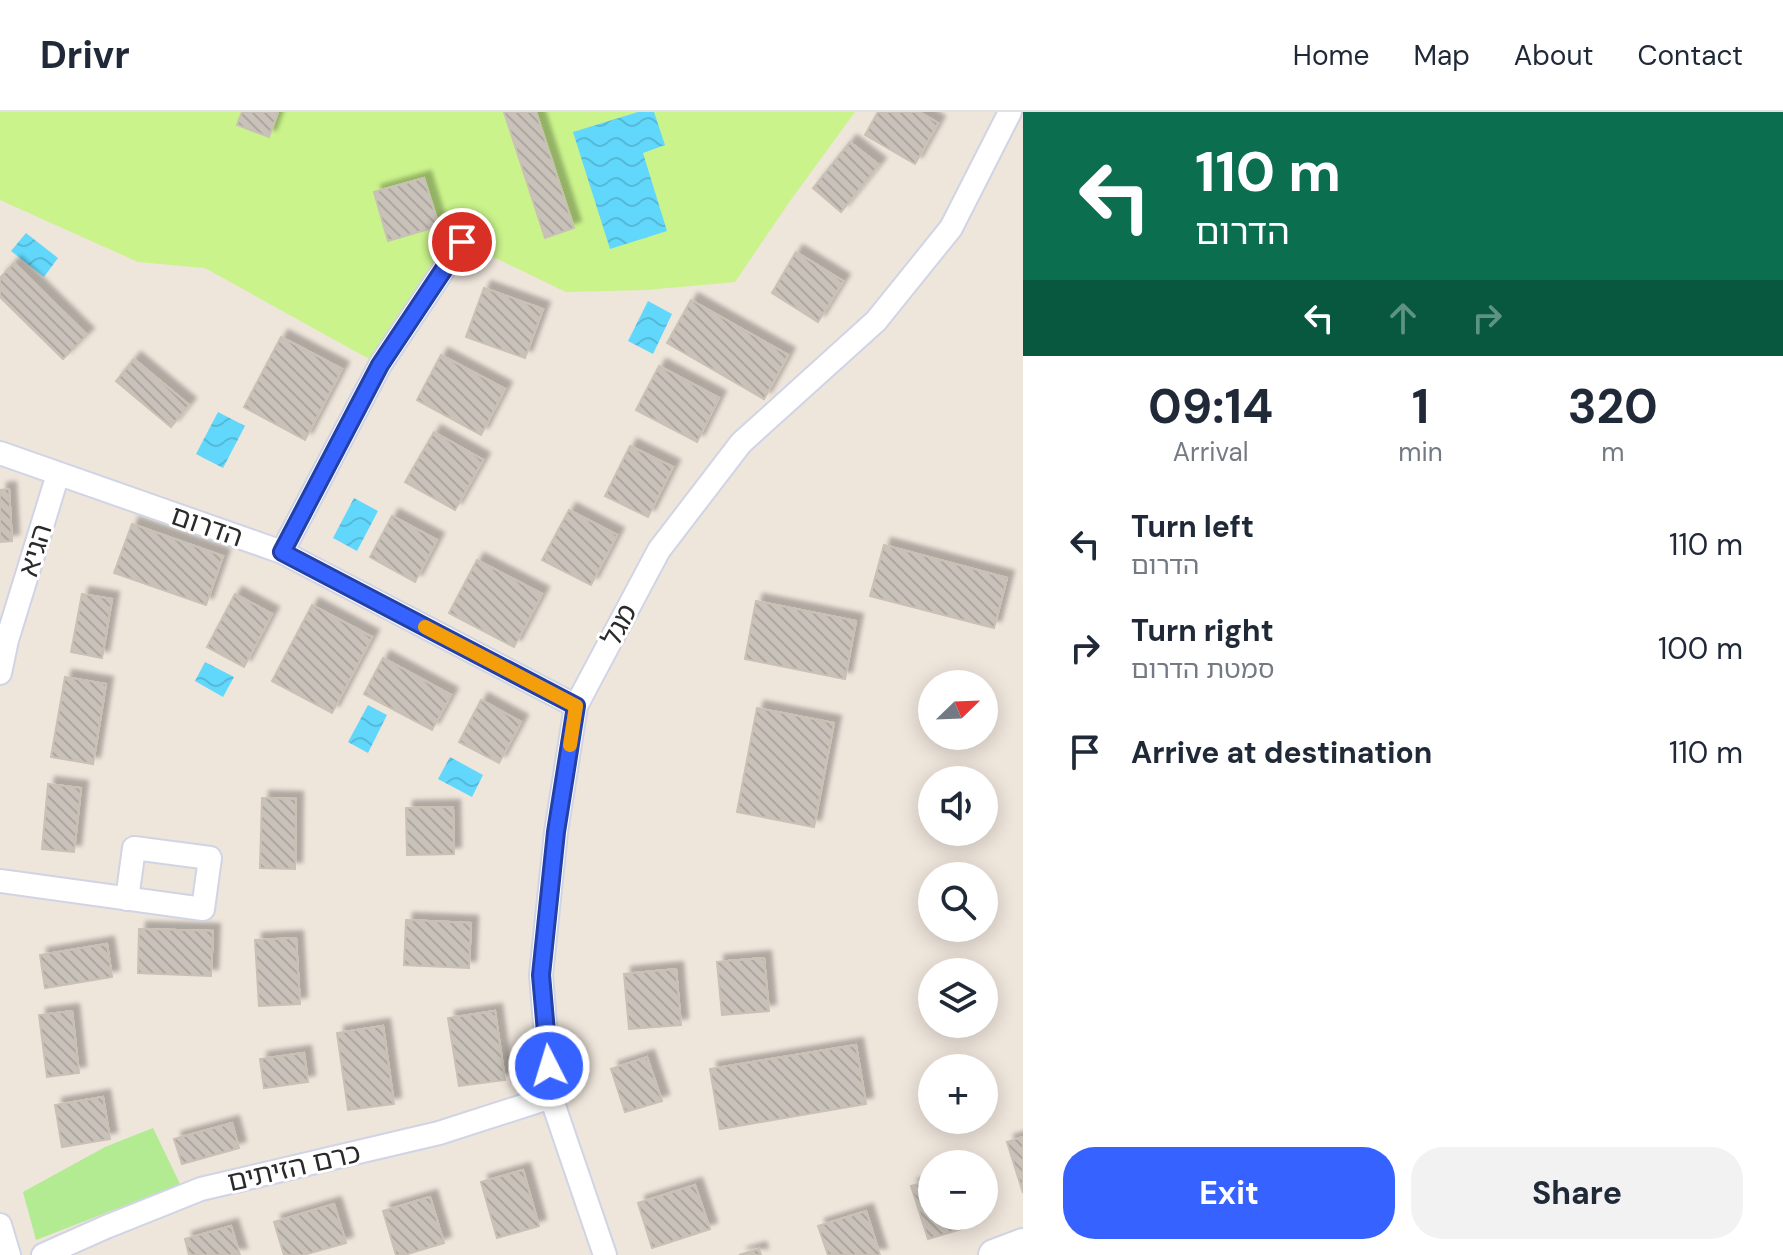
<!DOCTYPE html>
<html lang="en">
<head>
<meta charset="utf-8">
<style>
  :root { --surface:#fff; --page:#f2f2f3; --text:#1f2937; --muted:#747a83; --line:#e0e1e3; --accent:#3662ff }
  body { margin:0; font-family:"DM Sans","Noto Sans Hebrew",sans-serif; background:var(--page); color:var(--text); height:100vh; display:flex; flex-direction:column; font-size:30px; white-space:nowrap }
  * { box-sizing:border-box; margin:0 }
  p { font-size:26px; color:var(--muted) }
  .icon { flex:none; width:44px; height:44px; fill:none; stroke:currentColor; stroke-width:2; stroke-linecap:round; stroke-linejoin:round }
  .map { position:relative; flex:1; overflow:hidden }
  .sheet { display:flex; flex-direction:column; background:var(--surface); width:760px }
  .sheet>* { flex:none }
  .guide { background:#0b6e4f; color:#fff; overflow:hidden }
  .needle { width:52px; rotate:67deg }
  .tools { position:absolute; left:918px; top:558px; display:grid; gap:16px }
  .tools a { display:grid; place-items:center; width:80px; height:80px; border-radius:50%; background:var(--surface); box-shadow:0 4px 20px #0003; font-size:40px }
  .pin { position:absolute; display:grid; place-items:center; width:68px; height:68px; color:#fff; margin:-34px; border:4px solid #fff; border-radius:50%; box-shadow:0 2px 8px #0007 }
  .me { position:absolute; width:88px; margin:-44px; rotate:355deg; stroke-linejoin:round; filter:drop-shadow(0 0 6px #0008) }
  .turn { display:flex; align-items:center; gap:28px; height:168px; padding:0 40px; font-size:36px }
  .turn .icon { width:104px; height:104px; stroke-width:2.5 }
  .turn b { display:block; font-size:56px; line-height:68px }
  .lanes { display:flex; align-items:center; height:76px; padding:0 40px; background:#0003; justify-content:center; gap:40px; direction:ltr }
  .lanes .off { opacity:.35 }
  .eta { display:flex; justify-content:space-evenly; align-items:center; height:136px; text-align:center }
  .eta b { font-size:48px; font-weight:700; line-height:56px }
  .cta { display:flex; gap:16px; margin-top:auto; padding:16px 40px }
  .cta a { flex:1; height:92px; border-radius:32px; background:var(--accent); color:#fff; font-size:32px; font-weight:700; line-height:92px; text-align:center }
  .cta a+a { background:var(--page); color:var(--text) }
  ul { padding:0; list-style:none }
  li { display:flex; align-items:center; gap:24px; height:104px; padding:0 40px }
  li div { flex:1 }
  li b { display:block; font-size:30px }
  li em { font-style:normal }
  header { display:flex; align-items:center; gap:48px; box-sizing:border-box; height:112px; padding:0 40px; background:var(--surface); border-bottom:2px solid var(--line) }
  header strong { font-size:38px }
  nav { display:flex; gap:44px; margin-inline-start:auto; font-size:28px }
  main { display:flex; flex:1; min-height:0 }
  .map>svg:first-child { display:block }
</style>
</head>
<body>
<header>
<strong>Drivr</strong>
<nav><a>Home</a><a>Map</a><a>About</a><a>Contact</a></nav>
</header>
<main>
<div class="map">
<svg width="1023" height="1143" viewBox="0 0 1023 1143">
  <defs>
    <pattern id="water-waves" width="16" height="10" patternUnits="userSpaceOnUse" patternTransform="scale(2)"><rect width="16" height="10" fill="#62d7fc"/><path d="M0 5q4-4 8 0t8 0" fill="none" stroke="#55b9d8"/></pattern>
    <pattern id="building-back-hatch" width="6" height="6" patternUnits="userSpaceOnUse" patternTransform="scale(2)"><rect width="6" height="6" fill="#c9c2ba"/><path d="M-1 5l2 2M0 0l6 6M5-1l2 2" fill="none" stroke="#ada7a0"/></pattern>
    <filter id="shadow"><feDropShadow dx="7" dy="-7" stdDeviation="2" flood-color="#0004"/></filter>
  </defs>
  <rect width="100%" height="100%" fill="#eee5db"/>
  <path fill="#b2eb91" d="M153 1016 180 1072 36 1128 23 1080 105 1035Z"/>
  <path fill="#caf38b" d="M0 0H855L790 89 735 170 646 178 566 180 462 130 380 253 205 156 138 150 0 88Z"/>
  <path fill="url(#water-waves)" d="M638 0H654L665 33 643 41 667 119 610 137 573 20Z
    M26 121 58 146 44 165 11 139Z
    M648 189 672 202 653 242 628 229Z
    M218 300 245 314 223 356 196 342Z
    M354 386 378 399 357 439 333 426Z
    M205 550 234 565 223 585 195 569Z
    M368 593 387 603 368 641 348 630Z
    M450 645 483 663 472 685 438 667Z"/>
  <path fill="url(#building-back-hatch)" stroke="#c9c1b4" stroke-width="2" filter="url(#shadow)" d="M242 0H278L269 25 237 13Z
    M504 0H536L574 116 545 126Z
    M878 0H919L938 11 915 52 865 23Z
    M850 30 879 53 841 100 813 76Z
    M424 66 439 114 388 129 374 80Z
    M796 140 843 169 818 210 772 181Z
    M14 151 87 223 63 247 0 185V166Z
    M484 176 543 197 525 246 466 225Z
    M691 188 788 243 764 287 667 231Z
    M281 225 342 257 305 328 244 295Z
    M441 243 505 277 481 323 417 288Z
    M134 247 189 293 171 315 116 269Z
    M659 254 719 286 697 330 636 298Z
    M434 320 483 348 455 398 405 370Z
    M630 334 673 355 648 405 605 384Z
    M9 377 12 429 0 430V378Z
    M569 398 617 423 591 473 542 448Z
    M392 404 437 428 415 470 370 445Z
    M132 412 223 444 206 493 114 461Z
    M884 433 1007 466 994 516 870 484Z
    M477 448 542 482 514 535 449 501Z
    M82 482 112 487 102 546 71 540Z
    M235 482 272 502 244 555 207 535Z
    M756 489 856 509 845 567 745 547Z
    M312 493 372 525 332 601 272 569Z
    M383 546 451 583 432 618 364 582Z
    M65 565 106 572 93 652 51 645Z
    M481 588 521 610 499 651 459 630Z
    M757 596 834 611 814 715 737 700Z
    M48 672 81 676 74 740 42 737Z
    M262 686 296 687 295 757 260 756Z
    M453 695 454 742 407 743 406 696Z
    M406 808 471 811 469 856 404 853Z
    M139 817 213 819 211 864 138 861Z
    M296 826 300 892 259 894 255 828Z
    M107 832 112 865 45 876 40 843Z
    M764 846 769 899 722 903 717 850Z
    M676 857 681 913 629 917 624 862Z
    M72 899 79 961 47 965 39 903Z
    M495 899 505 968 459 974 448 906Z
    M383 914 394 992 348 998 337 921Z
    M856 933 866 992 720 1017 710 957Z
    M304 941 308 970 264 976 260 947Z
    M647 945 662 989 625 1000 611 957Z
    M103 985 110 1027 62 1035 55 993Z
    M232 1011 239 1036 182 1052 174 1027Z
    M1023 1025V1081L1007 1030Z
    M523 1058 539 1114 497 1126 481 1070Z
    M932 1068V1104H972L975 1113 928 1127 911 1074Z
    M695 1073 710 1117 652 1136 638 1091Z
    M430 1085 444 1131 404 1143H396L383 1099Z
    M334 1092 346 1131 303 1143H284L274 1110Z
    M866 1099 880 1143H828L818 1114Z
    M231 1114 240 1143H189L185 1127Z
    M759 1137 761 1143H739Z"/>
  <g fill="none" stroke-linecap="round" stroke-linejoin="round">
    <defs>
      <path id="street" d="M0 341 282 440 576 594
        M282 440 380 253 462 130
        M0 561 7 528 58 362
        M0 769 203 797 210 746 134 736 127 787
        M0 1113 9 1143
        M43 1143 106 1115 201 1077 439 1021 551 985
        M605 1143 551 985 541 863 556 720 576 594 659 438 741 331 876 209 951 116 1010 0"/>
      <path id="secondary" d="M994 1143 1023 1132"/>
    </defs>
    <use href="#street" stroke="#d0d4e5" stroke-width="26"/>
    <use href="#secondary" stroke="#d0d4e5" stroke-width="34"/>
    <use href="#street" stroke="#fff" stroke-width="22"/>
    <use href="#secondary" stroke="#fff" stroke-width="30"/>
  </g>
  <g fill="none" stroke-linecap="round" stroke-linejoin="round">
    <defs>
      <path id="route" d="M462 130 380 253 282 440 576 594 556 720 541 863 549 954"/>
    </defs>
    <use href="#route" stroke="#2340a6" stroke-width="20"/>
    <use href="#route" stroke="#3662ff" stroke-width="14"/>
    <path stroke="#f59e0b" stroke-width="14" d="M425 515 576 594 570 633"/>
  </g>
  <g text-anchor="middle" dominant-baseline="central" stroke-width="6" stroke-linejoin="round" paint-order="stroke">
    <g font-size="28" fill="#2a2a2a" stroke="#fff">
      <text transform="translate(207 414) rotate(19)">הדרום</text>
      <text transform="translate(35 438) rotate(-73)">הגיא</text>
      <text transform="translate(619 513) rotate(-62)">מגל</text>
      <text transform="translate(294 1055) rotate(-13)">כרם הזיתים</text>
    </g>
  </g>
</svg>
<div class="tools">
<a><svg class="needle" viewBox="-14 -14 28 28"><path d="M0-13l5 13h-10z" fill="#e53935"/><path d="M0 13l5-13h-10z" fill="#747a83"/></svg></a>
<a><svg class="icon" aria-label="sound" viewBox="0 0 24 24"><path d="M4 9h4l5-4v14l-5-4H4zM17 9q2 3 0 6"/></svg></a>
<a><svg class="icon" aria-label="search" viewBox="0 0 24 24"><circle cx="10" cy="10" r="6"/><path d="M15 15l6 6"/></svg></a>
<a><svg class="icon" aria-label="layers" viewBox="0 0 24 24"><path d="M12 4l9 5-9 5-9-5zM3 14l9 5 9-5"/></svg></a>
<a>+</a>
<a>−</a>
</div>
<div class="pin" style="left:462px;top:130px;background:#d93025"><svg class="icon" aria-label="arrive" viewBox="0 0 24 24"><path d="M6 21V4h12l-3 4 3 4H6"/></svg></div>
<svg class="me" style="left:549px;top:954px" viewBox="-20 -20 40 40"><circle r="17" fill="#3662ff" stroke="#fff" stroke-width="3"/><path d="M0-11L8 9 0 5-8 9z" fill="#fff"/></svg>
</div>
<section class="sheet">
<div class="guide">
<div class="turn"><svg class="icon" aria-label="left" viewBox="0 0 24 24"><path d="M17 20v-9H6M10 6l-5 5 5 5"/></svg><div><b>110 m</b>הדרום</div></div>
<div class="lanes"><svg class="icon" aria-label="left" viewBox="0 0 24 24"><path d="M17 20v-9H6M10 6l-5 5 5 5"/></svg><svg class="icon off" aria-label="ahead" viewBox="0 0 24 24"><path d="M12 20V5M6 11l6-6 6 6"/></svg><svg class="icon off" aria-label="right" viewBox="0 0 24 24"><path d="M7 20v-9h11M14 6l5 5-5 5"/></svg></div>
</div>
<div class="eta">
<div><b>09:14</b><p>Arrival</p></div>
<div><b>1</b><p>min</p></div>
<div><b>320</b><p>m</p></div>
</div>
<ul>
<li><svg class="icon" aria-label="left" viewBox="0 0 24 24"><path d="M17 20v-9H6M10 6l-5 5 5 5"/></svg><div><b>Turn left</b><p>הדרום</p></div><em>110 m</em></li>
<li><svg class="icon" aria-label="right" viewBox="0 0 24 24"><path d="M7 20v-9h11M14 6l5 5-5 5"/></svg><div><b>Turn right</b><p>סמטת הדרום</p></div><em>100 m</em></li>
<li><svg class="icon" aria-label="arrive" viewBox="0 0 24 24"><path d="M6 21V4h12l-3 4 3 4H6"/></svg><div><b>Arrive at destination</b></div><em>110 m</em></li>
</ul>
<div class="cta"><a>Exit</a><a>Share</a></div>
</section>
</main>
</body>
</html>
